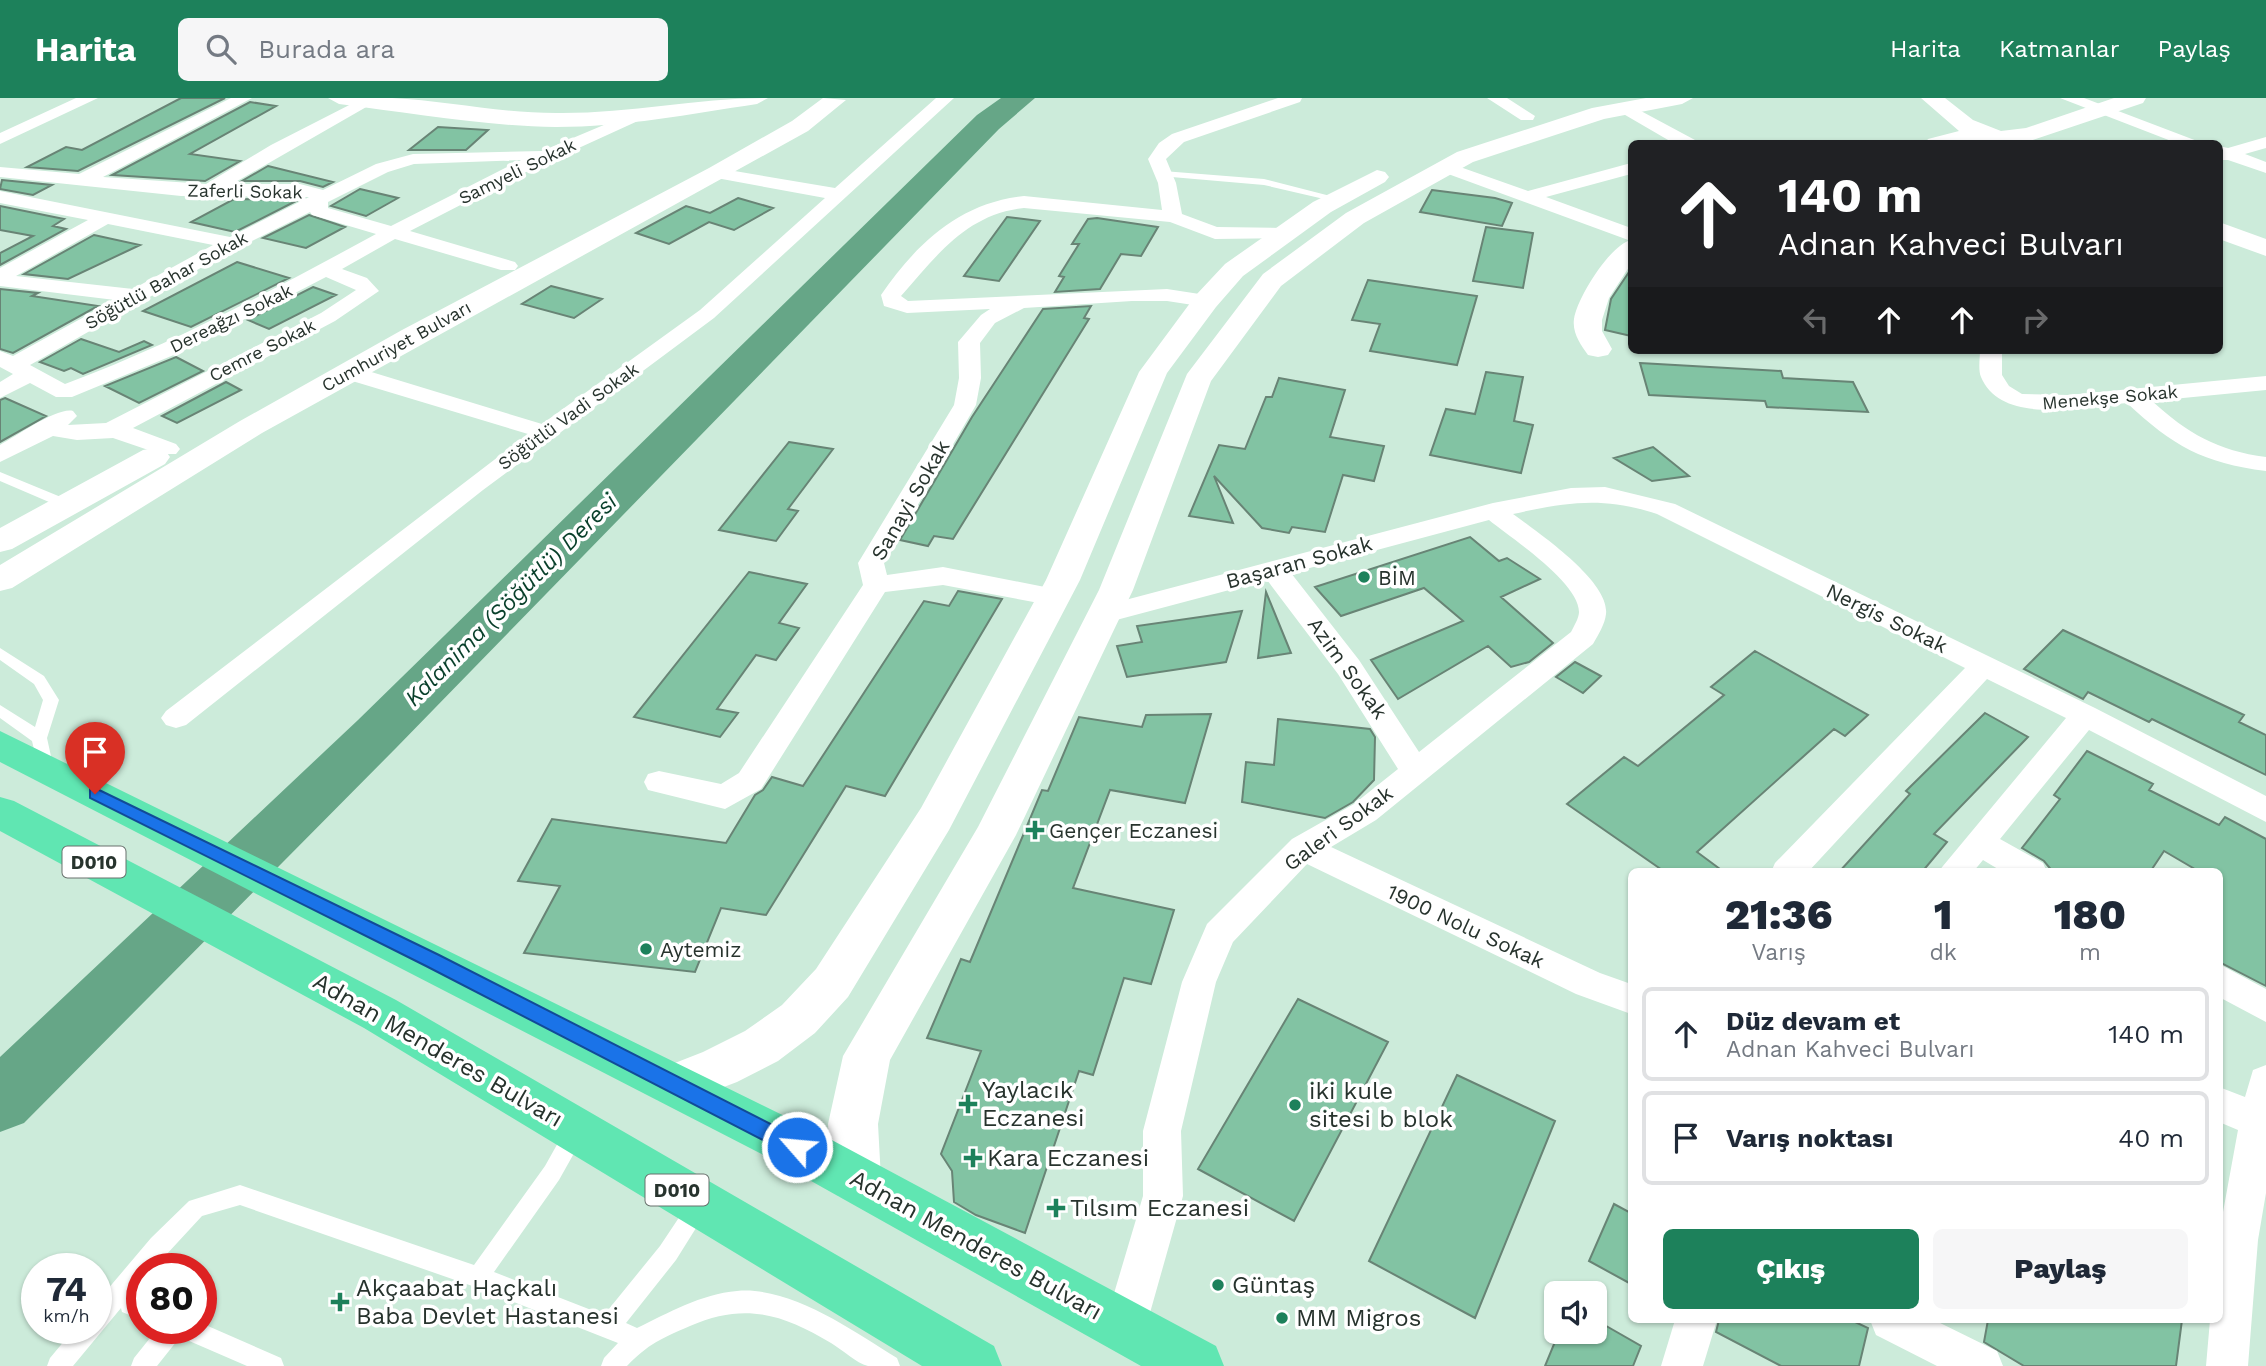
<!DOCTYPE html>
<html lang="tr">
<head>
<meta charset="utf-8">
<style>
  :root { --surface:#fff; --page:#f6f6f7; --text:#1f2937; --muted:#747a83; --line:#e0e1e3; --accent:#1d815b }
  body { margin:0; font-family:"Work Sans",sans-serif; background:var(--page); color:var(--text); height:100vh; display:flex; flex-direction:column; font-size:26px; white-space:nowrap }
  * { box-sizing:border-box; margin:0 }
  p { font-size:23px; color:var(--muted) }
  .icon { flex:none; width:38px; height:38px; fill:none; stroke:currentColor; stroke-width:2; stroke-linecap:round; stroke-linejoin:round }
  .map { position:relative; flex:1; overflow:hidden }
  .drawer { position:absolute; left:1628px; top:770px; width:595px; height:455px; display:flex; flex-direction:column; background:var(--surface); border-radius:10px; box-shadow:0 2px 5px #0004 }
  .drawer>* { flex:none }
  .guide { position:absolute; left:1628px; top:42px; width:595px; height:214px; border-radius:10px; box-shadow:0 2px 5px #0004; background:#202124; color:#fff; overflow:hidden }
  .buttons { position:absolute; left:1544px; top:1183px; display:grid; gap:14px }
  .buttons a { display:grid; place-items:center; width:63px; height:63px; border-radius:10px; background:var(--surface); box-shadow:0 2px 5px #0004; font-size:35px }
  .speed { position:absolute; left:21px; top:1155px; display:flex; gap:14px; font-size:35px; font-weight:700; text-align:center }
  .speed>* { display:grid; place-content:center; width:91px; height:91px; border-radius:50%; background:var(--surface); box-shadow:0 2px 5px #0004; line-height:1 }
  .speed small { font-size:18px; font-weight:400 }
  .speed .limit { border:10px solid #d22; background:#fff; color:#111 }
  .pin { position:absolute; display:grid; place-items:center; width:60px; height:60px; color:#fff; margin:-72px -30px; border-radius:50% 50% 50% 0; rotate:-45deg; box-shadow:0 0 7px #0007 }
  .pin .icon { rotate:45deg }
  .me { position:absolute; width:77px; margin:-38px; rotate:297deg; stroke-linejoin:round; filter:drop-shadow(0 0 5px #0008) }
  .turn { display:flex; align-items:center; gap:24px; height:147px; padding:0 35px; font-size:32px }
  .turn .icon { width:91px; height:91px; stroke-width:2.5 }
  .turn b { display:block; font-size:49px; line-height:60px }
  .lanes { display:flex; align-items:center; height:66px; padding:0 35px; background:#0003; justify-content:center; gap:35px; direction:ltr }
  .lanes .off { opacity:.35 }
  .eta { display:flex; justify-content:space-evenly; align-items:center; height:119px; text-align:center }
  .eta b { font-size:42px; font-weight:800; line-height:49px }
  .cta { display:flex; gap:14px; margin-top:auto; padding:14px 35px }
  .cta a { flex:1; height:80px; border-radius:10px; background:var(--accent); color:#fff; font-size:28px; font-weight:800; line-height:80px; text-align:center }
  .cta a+a { background:var(--page); color:var(--text) }
  ul { padding:0; list-style:none }
  li { display:flex; align-items:center; gap:21px; height:94px; margin:0 14px 10px; padding:0 21px; border:4px solid var(--line); border-radius:10px }
  li div { flex:1 }
  li b { display:block; font-size:26px }
  li em { font-style:normal }
  header { display:flex; align-items:center; gap:42px; box-sizing:border-box; height:98px; padding:0 35px; background:var(--accent); color:#fff }
  header strong { font-size:33px }
  nav { display:flex; gap:38px; margin-inline-start:auto; font-size:24px }
  .search { width:490px; height:63px; background:var(--page); display:flex; align-items:center; gap:18px; box-sizing:border-box; padding:0 24px; border-radius:10px; color:var(--muted); font-size:26px }
  .map>svg:first-child { display:block }
</style>
</head>
<body>
<header>
<strong>Harita</strong>
<div class="search"><svg class="icon" aria-label="search" viewBox="0 0 24 24"><circle cx="10" cy="10" r="6"/><path d="M15 15l6 6"/></svg>Burada ara</div>
<nav><a>Harita</a><a>Katmanlar</a><a>Paylaş</a></nav>
</header>
<div class="map">
<svg width="2266" height="1268" viewBox="0 0 2266 1268">
  <rect width="100%" height="100%" fill="#ccebda"/>
  <g fill="none" stroke-linecap="round" stroke-linejoin="round">
    <path fill="#66a687" fill-rule="evenodd" d="M1001 0H1035L999 31 396 650 24 1025 0 1034V959L358 622 977 17Z"/>
  </g>
  <path fill="#82c3a3" stroke="#688475" stroke-width="2" d="M181 0H225L78 73 27 69 66 49 82 52Z
    M250 4 276 8 190 56 240 63 205 83 112 77Z
    M438 29 488 32 466 52H409Z
    M268 68 333 84 323 89 300 83H242Z
    M2 82 52 87 33 97 0 91Z
    M360 91 398 100 366 118 331 108Z
    M1432 92 1495 100 1512 105 1502 128 1420 114Z
    M738 100 773 110 734 132 709 124 669 146 636 135 686 108 710 115Z
    M234 101 298 102 235 134 191 124Z
    M0 108 64 121 53 128 66 131 0 167V155L33 138 0 132Z
    M309 117 345 129 306 150 263 140Z
    M1007 119 1040 123 999 183 964 178Z
    M1097 120 1158 129 1141 158 1121 156 1100 191 1055 194 1064 179 1059 178 1079 146H1072L1088 121Z
    M1486 129 1533 135 1523 190 1473 183Z
    M94 137 140 147 68 181 24 176Z
    M237 164 289 180 191 229 143 213Z
    M1631 171V238L1605 232 1611 201Z
    M1368 182 1477 198 1457 267 1370 253 1380 226 1352 222Z
    M551 188 602 201 574 220 522 206Z
    M313 189 336 197 269 231 248 222Z
    M0 191 38 195 32 198 98 208 13 255 0 251Z
    M1091 208 1084 220 1089 221 953 441 934 438 928 448 900 442 972 319 1043 211Z
    M81 241 119 254 144 243 152 247 83 276 71 270 64 273 40 264Z
    M176 259 203 273 139 305 105 288Z
    M1640 265 1781 273 1783 280 1853 284 1868 314 1767 309 1765 303 1649 297Z
    M1486 274 1523 279 1514 323 1533 327 1521 375 1430 357 1446 311 1475 316Z
    M1279 280 1345 292 1330 339 1384 348 1374 383 1343 377 1325 434 1292 429 1289 435 1262 430 1214 378 1233 425 1189 418 1219 347 1245 351 1266 299H1272Z
    M226 284 241 292 177 325 162 318Z
    M5 300 46 318 0 344V302Z
    M789 344 833 351 788 411 798 413 776 443 719 432Z
    M1653 349 1689 378 1652 383 1614 360Z
    M1470 439 1499 463 1507 460 1540 481 1501 499 1553 545 1529 564 1511 569 1488 548 1398 601 1371 562 1463 523 1424 490 1341 518 1315 489Z
    M749 474 807 486 779 525 799 530 776 562 756 557 717 611 738 615 720 639 634 619Z
    M958 493 1002 501 885 698 846 688 766 817 721 810 695 874 524 855 560 788 518 783 552 721 726 745 755 697 763 692 772 679 803 688 924 503 949 508Z
    M1266 494 1291 555 1258 560Z
    M1242 513 1226 564 1127 579 1117 548 1142 544 1137 528Z
    M2063 532 2244 617 2239 624 2266 637V677L2152 621 2149 624 2088 594 2083 601 2024 571Z
    M1755 553 1868 617 1845 638 1834 631 1697 754 1724 774H1665L1567 706 1624 659 1638 668 1724 597 1711 589Z
    M1575 564 1601 578 1583 595 1556 579Z
    M1985 615 2028 639 1934 736 1947 744 1922 774H1839L1910 696 1906 693Z
    M1211 616 1185 705 1110 692 1073 790 1174 812 1151 886 1124 880 1093 977 1079 973 1025 1135 976 1117 954 1104 952 1073 941 1056 981 953 927 940 961 861 970 864 1042 692 1048 693 1079 619 1142 629 1146 617Z
    M1278 621 1370 631 1375 639 1374 682 1353 704 1325 720 1242 704 1246 664 1274 667Z
    M2087 653 2153 686 2149 692 2219 727 2225 719 2266 741V888L2219 864V774H2200L2164 753 2150 774H2053L2044 763 2022 750 2060 701 2054 697Z
    M1298 901 1388 944 1294 1123 1198 1071Z
    M1457 977 1555 1023 1475 1220 1369 1163Z
    M1614 1106 1631 1115V1186L1589 1163Z
    M1594 1221 1641 1248 1633 1268H1545L1559 1234H1594Z
    M1719 1222H1851L1868 1230 1859 1268H1781L1716 1234Z
    M1988 1222H2182L2176 1268H2024L1984 1244Z"/>
  <g fill="none" stroke-linecap="round" stroke-linejoin="round">
    <path fill="#fff" fill-rule="evenodd" d="M1163 73 1264 81 1342 101 1337 104 1264 87 1160 78V74Z
      M0 374 73 404 75 407 68 411 63 410 0 383Z
      M0 550 44 578 59 602 47 640 54 672 52 676H40L32 643 0 620V607L35 629 43 602 34 586 0 562Z
      M575 1025 582 1027 585 1034 582 1041 559 1082 494 1174 604 1217 660 1148 692 1100 699 1097 706 1100 709 1107 706 1114 676 1162 626 1225 637 1230C668 1215 701 1196 737 1193 791 1188 852 1232 897 1260L900 1268C891 1268 877 1268 868 1268 856 1265 843 1252 831 1245 782 1216 745 1204 690 1228 662 1240 648 1246 627 1268H601L604 1260 618 1245 478 1190 240 1107 202 1118 153 1171H142V1184L132 1196 142 1200V1222L122 1214 121 1210 73 1268H47L50 1260 75 1230H96V1205L151 1140 189 1103 240 1087 474 1167 545 1068 568 1027Z
      M201 1225 281 1260 284 1268H247L180 1239 157 1268H131L134 1260 158 1230H201Z"/>
    <path fill="#fff" fill-rule="evenodd" d="M76 0H98L0 46V35Z
      M231 0H252L103 79 206 86 271 47 363 0H373L375 4 232 86H300L323 92 376 66 413 56 542 53 637 13 643 12 651 17 513 80 410 133 515 164 518 168 515 172H501L395 141 342 171 367 180 379 193 335 223 133 330 176 346 180 351 176 356H160L113 340 77 342 53 338 0 364V347C17 338 57 309 73 313L77 318 68 327 106 325 321 215 356 192 326 179 181 254 72 299H56L30 285 0 300V284L13 276 0 269V253L13 258 115 202 0 188V170L88 122 0 105V93L230 139 309 99 181 98 0 79V69L79 76ZM521 62 391 128 328 110V104L388 74 414 66ZM310 114 312 117 376 136C275 191 174 245 65 286L30 267 220 159ZM108 126 213 147 133 191 16 178Z
      M936 0H954L714 220 483 392 186 627 176 630 166 627 161 620 166 613 528 336 339 279 336 274 339 269H355L542 326 700 212 825 100 711 79 708 75 711 71 717 70 835 90Z
      M1278 0H1302L1300 4 1184 44 1166 61 1176 85 1182 116 1217 129 1284 130 1294 136 1291 140 1215 141 1170 124 1024 110C967 116 937 157 901 198L908 203 1167 191 1206 197 1216 203 1206 209 1167 203H1132L1024 210 995 225 980 245 981 280 976 307 884 465 887 477 943 469 1065 493 1068 499 1065 505 1055 508 943 487 885 494 761 691 725 711 648 692 644 684 648 676 659 673 721 686 739 675 863 487 858 465 954 307 959 280 958 244 981 217 990 211 907 215 884 208 881 197C917 145 959 105 1024 98L1162 112 1158 85 1148 61 1159 45 1172 36Z
      M1487 0H1507L1535 18 1533 22H1521Z
      M2060 0H2084L2205 46H2179Z
      M1626 5 1695 42 1697 46H1675L1620 14 1618 10 1620 6Z
      M2266 39V50L2245 56 2266 64V75L2228 62H2219V48L2228 50Z
      M1446 64 1528 93 1631 65V76L1546 99 1631 130V143L1440 73 1437 69 1440 65Z
      M1980 252H2002V277L2009 288 2022 296 2068 297 2266 278V292L2152 303C2187 335 2218 353 2266 359V373C2203 365 2173 348 2127 305 2085 309 2001 328 1981 279 1978 272 1980 260 1980 252Z
      M1605 389 1675 406 2095 610 2266 698V724L2089 632 2000 741 2043 765 2047 774H2003L1983 762 1973 774H1938L2066 620 1987 581 1808 774H1771L1775 765 1965 570 1657 416C1603 398 1567 404 1513 416 1537 434 1610 483 1606 516 1605 526 1598 537 1593 546L1376 722 1331 749 1600 875 1631 886V916L1576 896 1307 766 1233 844 1216 884 1181 1033 1183 1098 1146 1229 1140 1244 1125 1250 1110 1244 1104 1229 1143 1098V1033L1182 884 1207 826 1292 741 1354 706 1398 671 1338 576 1267 482 1105 525 1095 522 1091 516 1095 510 1493 405 1571 390ZM1489 422C1511 440 1579 484 1579 514 1579 520 1574 528 1571 534L1419 654 1359 562 1291 475Z
      M2219 866 2266 891V924L2219 899Z
      M2266 967V1095L2258 1142 2248 1268H2206L2210 1222H2219V1136L2238 1032 2219 1024V989L2245 999 2253 972Z
      M1675 1222H1717L1703 1268H1661Z
      M1870 1222H1934L1997 1253 2003 1268H1937L1876 1237Z"/>
    <path fill="#fff" fill-rule="evenodd" d="M328 0C349 0 371 0 392 0 447 3 501 15 556 15 627 16 697 0 768 0L757 6C690 16 624 29 556 29 484 28 411 15 339 6Z
      M823 0 846 2 808 33 262 335 12 490 0 493V467L240 323 402 232 709 70 792 23Z
      M1921 0H1945L1973 22 2001 33 2026 30 2114 0H2146L2143 5 2030 43 1925 46 1928 41 1959 33Z
      M2219 124 2266 141V158L2219 141Z
      M1631 142V166L1609 200 1602 222V233L1612 251 1608 257 1598 259 1588 257C1581 247 1572 235 1574 221 1577 200 1610 147 1631 142Z
      M154 350 165 352 170 359 165 366 12 451 0 454V430L143 352Z"/>
    <path fill="#fff" fill-rule="evenodd" d="M1646 0H1693L1682 6 1604 21 1473 64 1364 125 1281 188 1211 283 1133 492 1016 737 890 962 878 1026 881 1081 874 1098 856 1105 838 1098 831 1081 828 1026 843 958 978 729 1099 492 1187 276 1263 176 1346 115 1457 54 1592 10Z
      M1377 72 1385 74 1389 79 1385 84 1331 114 1243 178 1216 209 1167 275 1080 482 949 732 848 899 815 935 778 963 737 984 674 1008 657 1002 650 987 657 972 703 954 745 933 782 907 816 871 921 710 1046 482 1139 274 1196 197 1225 166 1313 104Z"/>
    <path fill="#60e6b2" fill-rule="evenodd" d="M0 633 815 1033 1216 1248 1224 1268H1141L779 1065 0 664Z
      M0 699 14 703 396 902 994 1248 1002 1268H922L364 930 0 733Z"/>
  </g>
  <path fill="#1a73e8" stroke="#114b97" stroke-width="2" d="M95 690 439 857 804 1043 807 1049 804 1056 797 1059 790 1056 426 868 90 700V691Z"/>
  <g fill="#1d815b" stroke="#fff" stroke-width="2.5">
    <circle cx="1364" cy="479" r="7"/>
    <path d="M1031.5 721.5h7v7h7v7h-7v7h-7v-7h-7v-7h7z"/>
    <circle cx="646" cy="851" r="7"/>
    <path d="M964.5 995.5h7v7h7v7h-7v7h-7v-7h-7v-7h7z"/>
    <circle cx="1295" cy="1007" r="7"/>
    <path d="M969.5 1049.5h7v7h7v7h-7v7h-7v-7h-7v-7h7z"/>
    <path d="M1052.5 1099.5h7v7h7v7h-7v7h-7v-7h-7v-7h7z"/>
    <circle cx="1218" cy="1187" r="7"/>
    <path d="M336.5 1193.5h7v7h7v7h-7v7h-7v-7h-7v-7h7z"/>
    <circle cx="1282" cy="1220" r="7"/>
  </g>
  <g text-anchor="middle" dominant-baseline="central" stroke-width="7" stroke-linejoin="round" paint-order="stroke">
    <g font-size="18" fill="#27332d" stroke="#fff">
      <text transform="translate(517 73) rotate(-26)">Samyeli Sokak</text>
      <text transform="translate(245 93) rotate(1)">Zaferli Sokak</text>
      <text transform="translate(166 182) rotate(-29)">Söğütlü Bahar Sokak</text>
      <text transform="translate(231 220) rotate(-26)">Dereağzı Sokak</text>
      <text transform="translate(396 248) rotate(-29)">Cumhuriyet Bulvarı</text>
      <text transform="translate(262 252) rotate(-27)">Cemre Sokak</text>
      <text transform="translate(2110 299) rotate(-5)">Menekşe Sokak</text>
      <text transform="translate(568 318) rotate(-36)">Söğütlü Vadi Sokak</text>
    </g>
    <g fill="#fff" stroke="#68706c" stroke-width="2">
      <rect x="62.5" y="748.5" width="63" height="31" rx="5"/>
      <rect x="645.5" y="1076.5" width="63" height="31" rx="5"/>
    </g>
    <g font-size="19" font-weight="bold" fill="#27332d">
      <text x="94" y="764">D010</text>
      <text x="677" y="1092">D010</text>
    </g>
    <g font-size="21" fill="#27332d" stroke="#fff">
      <text transform="translate(910 402) rotate(-60)">Sanayi Sokak</text>
      <text transform="translate(1299 464) rotate(-15)">Başaran Sokak</text>
      <text transform="translate(1887 520) rotate(26)">Nergis Sokak</text>
      <text transform="translate(1348 570) rotate(54)">Azim Sokak</text>
      <text transform="translate(1338 730) rotate(-36)">Galeri Sokak</text>
      <text transform="translate(1466 828) rotate(25)">1900 Nolu Sokak</text>
    </g>
    <g font-size="21" fill="#27332d" stroke="#fff" text-anchor="start">
      <text x="1378" y="479">BİM</text>
      <text x="1049" y="732">Gençer Eczanesi</text>
      <text x="660" y="851">Aytemiz</text>
    </g>
    <g font-size="23" font-style="italic" fill="#083f2a" stroke="#fff">
      <text transform="translate(511 502) rotate(-45)">Kalanima (Söğütlü) Deresi</text>
    </g>
    <g font-size="24" fill="#27332d" stroke="#fff">
      <text transform="translate(438 952) rotate(30)">Adnan Menderes Bulvarı</text>
      <text transform="translate(976 1147) rotate(29)">Adnan Menderes Bulvarı</text>
    </g>
    <g font-size="24" fill="#27332d" stroke="#fff" text-anchor="start">
      <text x="982" y="992">Yaylacık<tspan x="982" dy="28">Eczanesi</tspan></text>
      <text x="1309" y="993">iki kule<tspan x="1309" dy="28">sitesi b blok</tspan></text>
      <text x="987" y="1060">Kara Eczanesi</text>
      <text x="1070" y="1110">Tılsım Eczanesi</text>
      <text x="1232" y="1187">Güntaş</text>
      <text x="356" y="1190">Akçaabat Haçkalı<tspan x="356" dy="28">Baba Devlet Hastanesi</tspan></text>
      <text x="1296" y="1220">MM Migros</text>
    </g>
  </g>
</svg>
<div class="buttons">
<a><svg class="icon" aria-label="sound" viewBox="0 0 24 24"><path d="M4 9h4l5-4v14l-5-4H4zM17 9q2 3 0 6"/></svg></a>
</div>
<div class="speed"><div>74<small>km/h</small></div><div class="limit">80</div></div>
<div class="pin" style="left:95px;top:696px;background:#d93025"><svg class="icon" aria-label="arrive" viewBox="0 0 24 24"><path d="M6 21V4h12l-3 4 3 4H6"/></svg></div>
<svg class="me" style="left:797px;top:1049px" viewBox="-20 -20 40 40"><circle r="17" fill="#1a73e8" stroke="#fff" stroke-width="3"/><path d="M0-11L8 9 0 5-8 9z" fill="#fff"/></svg>
<div class="guide">
<div class="turn"><svg class="icon" aria-label="ahead" viewBox="0 0 24 24"><path d="M12 20V5M6 11l6-6 6 6"/></svg><div><b>140 m</b>Adnan Kahveci Bulvarı</div></div>
<div class="lanes"><svg class="icon off" aria-label="left" viewBox="0 0 24 24"><path d="M17 20v-9H6M10 6l-5 5 5 5"/></svg><svg class="icon" aria-label="ahead" viewBox="0 0 24 24"><path d="M12 20V5M6 11l6-6 6 6"/></svg><svg class="icon" aria-label="ahead" viewBox="0 0 24 24"><path d="M12 20V5M6 11l6-6 6 6"/></svg><svg class="icon off" aria-label="right" viewBox="0 0 24 24"><path d="M7 20v-9h11M14 6l5 5-5 5"/></svg></div>
</div>
<section class="drawer">
<div class="eta">
<div><b>21:36</b><p>Varış</p></div>
<div><b>1</b><p>dk</p></div>
<div><b>180</b><p>m</p></div>
</div>
<ul>
<li><svg class="icon" aria-label="ahead" viewBox="0 0 24 24"><path d="M12 20V5M6 11l6-6 6 6"/></svg><div><b>Düz devam et</b><p>Adnan Kahveci Bulvarı</p></div><em>140 m</em></li>
<li><svg class="icon" aria-label="arrive" viewBox="0 0 24 24"><path d="M6 21V4h12l-3 4 3 4H6"/></svg><div><b>Varış noktası</b></div><em>40 m</em></li>
</ul>
<div class="cta"><a>Çıkış</a><a>Paylaş</a></div>
</section>
</div>
</body>
</html>
